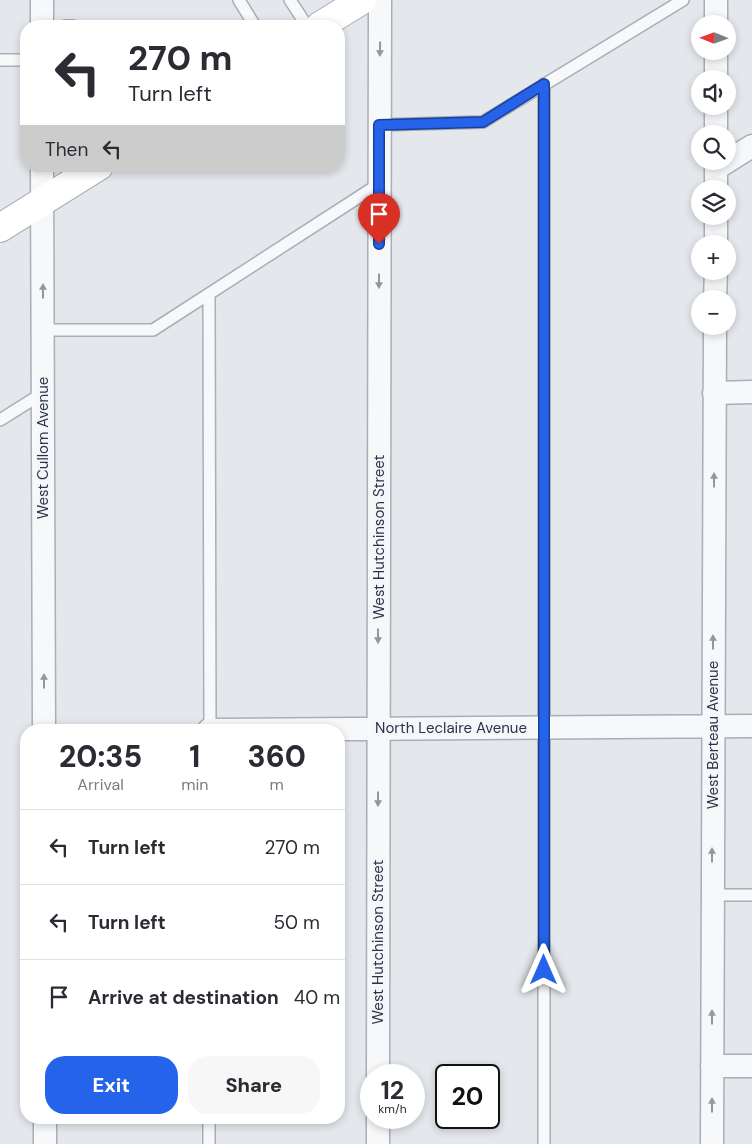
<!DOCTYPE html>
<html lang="en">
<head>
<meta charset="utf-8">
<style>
  :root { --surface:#fff; --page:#f7f7f7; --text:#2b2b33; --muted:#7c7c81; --line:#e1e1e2; --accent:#2563eb }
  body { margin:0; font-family:"DM Sans",sans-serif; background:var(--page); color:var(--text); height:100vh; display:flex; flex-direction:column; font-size:19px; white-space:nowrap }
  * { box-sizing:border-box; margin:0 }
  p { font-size:16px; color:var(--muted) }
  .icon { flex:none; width:28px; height:28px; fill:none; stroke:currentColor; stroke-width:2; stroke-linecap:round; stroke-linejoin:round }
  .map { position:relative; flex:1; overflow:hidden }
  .side { position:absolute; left:20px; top:724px; width:325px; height:400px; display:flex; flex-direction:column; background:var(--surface); border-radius:20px; box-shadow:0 2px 8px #0003 }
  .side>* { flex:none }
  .hud { position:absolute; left:20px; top:20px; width:325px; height:152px; border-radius:20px; box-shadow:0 2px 8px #0003; background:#fff; color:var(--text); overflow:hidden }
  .needle { width:32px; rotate:271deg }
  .buttons { position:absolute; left:691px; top:15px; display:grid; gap:10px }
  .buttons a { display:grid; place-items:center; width:45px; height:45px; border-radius:50%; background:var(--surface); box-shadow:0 2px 8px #0003; font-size:25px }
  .speed { position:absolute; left:360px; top:1064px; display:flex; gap:10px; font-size:25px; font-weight:700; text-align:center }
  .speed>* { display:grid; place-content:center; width:65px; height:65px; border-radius:50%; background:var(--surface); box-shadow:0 2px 8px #0003; line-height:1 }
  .speed small { font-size:12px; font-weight:400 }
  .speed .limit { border:2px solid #111; border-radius:8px; background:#fff; color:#111 }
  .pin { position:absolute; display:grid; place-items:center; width:42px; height:42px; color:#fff; margin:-51px -21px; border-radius:50% 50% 50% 0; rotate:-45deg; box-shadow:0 0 5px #0007 }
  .pin .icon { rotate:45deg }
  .me { position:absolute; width:55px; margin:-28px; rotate:0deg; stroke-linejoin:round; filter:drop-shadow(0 0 4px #0008) }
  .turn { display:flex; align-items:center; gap:18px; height:105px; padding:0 25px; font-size:22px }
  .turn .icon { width:65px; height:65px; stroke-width:2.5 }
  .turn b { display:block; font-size:35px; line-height:42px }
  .then { display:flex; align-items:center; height:48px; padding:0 25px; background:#0003; gap:10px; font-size:19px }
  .eta { display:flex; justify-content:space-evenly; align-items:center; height:85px; text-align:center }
  .eta b { font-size:30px; font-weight:800; line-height:35px }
  .button { display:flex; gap:10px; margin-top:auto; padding:10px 25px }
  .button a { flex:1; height:58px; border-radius:20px; background:var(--accent); color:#fff; font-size:20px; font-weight:800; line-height:58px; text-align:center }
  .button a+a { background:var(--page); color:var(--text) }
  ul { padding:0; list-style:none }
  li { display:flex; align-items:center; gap:15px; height:75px; padding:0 25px; border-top:1px solid var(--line) }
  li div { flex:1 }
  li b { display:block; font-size:19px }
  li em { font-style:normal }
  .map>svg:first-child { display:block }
</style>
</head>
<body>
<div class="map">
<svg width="752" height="1144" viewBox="0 0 752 1144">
  <rect width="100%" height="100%" fill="#e4e7ec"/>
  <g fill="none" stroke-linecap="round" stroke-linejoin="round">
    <defs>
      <path id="lane" d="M239 0 255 26
        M290 0 307 26
        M65 26H73
        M0 60H26
        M379 125 483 122 683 0
        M209 294 210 730
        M43 330H153L379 184
        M0 420 43 393
        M712 895H752
        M209 1144V1118
        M544 1144V84"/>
      <path id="street" d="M716 0V24
        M42 26V0
        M716 51V79
        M716 106V134
        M42 166 44 730
        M717 168 752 146
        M716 189V161
        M716 244V216
        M715 299 716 271
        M714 393 752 392
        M209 730 752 726
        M712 1066H752
        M378 1075 380 0
        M45 1118V1144
        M378 1118V1144
        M712 1144 715 326"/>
      <path id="secondary" d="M320 26 362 0
        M0 228 99 166"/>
    </defs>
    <use href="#lane" stroke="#a9aeb7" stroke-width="14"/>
    <use href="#street" stroke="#a9aeb7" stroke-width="25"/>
    <use href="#secondary" stroke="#a9aeb7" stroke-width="30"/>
    <use href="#lane" stroke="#f7f8fa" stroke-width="11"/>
    <use href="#street" stroke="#f7f8fa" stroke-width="22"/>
    <use href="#secondary" stroke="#fff" stroke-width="28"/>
  </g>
  <defs><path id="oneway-solid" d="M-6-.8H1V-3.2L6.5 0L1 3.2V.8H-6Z" transform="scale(1.25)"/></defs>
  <g fill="#9196a0">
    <use href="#oneway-solid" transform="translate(380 49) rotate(91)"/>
    <use href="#oneway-solid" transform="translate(379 281) rotate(90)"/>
    <use href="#oneway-solid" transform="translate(43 291) rotate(-90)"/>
    <use href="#oneway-solid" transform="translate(714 480) rotate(-90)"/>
    <use href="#oneway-solid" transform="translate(378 636) rotate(90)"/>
    <use href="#oneway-solid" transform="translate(713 642) rotate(-90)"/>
    <use href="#oneway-solid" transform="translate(44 681) rotate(-90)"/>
    <use href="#oneway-solid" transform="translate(378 799) rotate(90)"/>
    <use href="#oneway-solid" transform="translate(712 855) rotate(-90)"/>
    <use href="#oneway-solid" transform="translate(712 1017) rotate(-90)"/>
    <use href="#oneway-solid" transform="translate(712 1105) rotate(-90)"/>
  </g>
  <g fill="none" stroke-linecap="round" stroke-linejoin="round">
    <defs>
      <path id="route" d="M379 244V125L483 122 544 84V970"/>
    </defs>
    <use href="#route" stroke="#184099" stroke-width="12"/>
    <use href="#route" stroke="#2563eb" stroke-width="9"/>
  </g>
  <g text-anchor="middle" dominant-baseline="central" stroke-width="4.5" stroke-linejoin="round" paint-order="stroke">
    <g font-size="15" fill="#2b3445" stroke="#f4f6f9">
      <text transform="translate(43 448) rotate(-90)">West Cullom Avenue</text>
      <text transform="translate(379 537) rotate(-90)">West Hutchinson Street</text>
      <text x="451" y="728">North Leclaire Avenue</text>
      <text transform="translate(713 735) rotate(-90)">West Berteau Avenue</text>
      <text transform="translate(378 942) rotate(-90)">West Hutchinson Street</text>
    </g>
  </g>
</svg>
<div class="buttons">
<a><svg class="needle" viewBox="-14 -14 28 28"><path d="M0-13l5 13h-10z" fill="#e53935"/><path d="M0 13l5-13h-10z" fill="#7c7c81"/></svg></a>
<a><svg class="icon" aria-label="sound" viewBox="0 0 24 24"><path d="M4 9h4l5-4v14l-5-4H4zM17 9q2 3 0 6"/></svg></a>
<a><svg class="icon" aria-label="search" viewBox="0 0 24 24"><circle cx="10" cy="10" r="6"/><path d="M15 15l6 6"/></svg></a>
<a><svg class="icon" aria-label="layers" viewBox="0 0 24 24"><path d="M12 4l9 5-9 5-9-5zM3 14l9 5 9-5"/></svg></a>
<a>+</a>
<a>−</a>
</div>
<div class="speed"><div>12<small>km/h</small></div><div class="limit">20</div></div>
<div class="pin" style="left:379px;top:244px;background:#d93025"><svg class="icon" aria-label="arrive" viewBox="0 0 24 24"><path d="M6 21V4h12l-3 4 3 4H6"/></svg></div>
<svg class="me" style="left:544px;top:970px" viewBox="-20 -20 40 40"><path d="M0-17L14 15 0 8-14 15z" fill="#2563eb" stroke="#fff" stroke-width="4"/></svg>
<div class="hud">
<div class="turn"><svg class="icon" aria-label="left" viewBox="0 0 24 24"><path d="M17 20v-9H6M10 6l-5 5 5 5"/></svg><div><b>270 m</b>Turn left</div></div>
<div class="then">Then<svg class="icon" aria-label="left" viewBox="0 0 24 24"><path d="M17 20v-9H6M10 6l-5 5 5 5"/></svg></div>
</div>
<section class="side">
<div class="eta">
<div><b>20:35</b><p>Arrival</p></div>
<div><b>1</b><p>min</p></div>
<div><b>360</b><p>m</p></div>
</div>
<ul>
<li><svg class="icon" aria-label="left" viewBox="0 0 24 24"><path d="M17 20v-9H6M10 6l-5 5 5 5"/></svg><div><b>Turn left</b></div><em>270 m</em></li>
<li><svg class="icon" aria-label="left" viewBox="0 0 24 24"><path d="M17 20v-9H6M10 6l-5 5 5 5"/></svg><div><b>Turn left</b></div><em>50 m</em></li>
<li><svg class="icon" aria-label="arrive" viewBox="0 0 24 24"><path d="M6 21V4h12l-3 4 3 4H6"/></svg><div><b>Arrive at destination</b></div><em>40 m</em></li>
</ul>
<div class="button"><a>Exit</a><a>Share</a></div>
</section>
</div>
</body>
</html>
